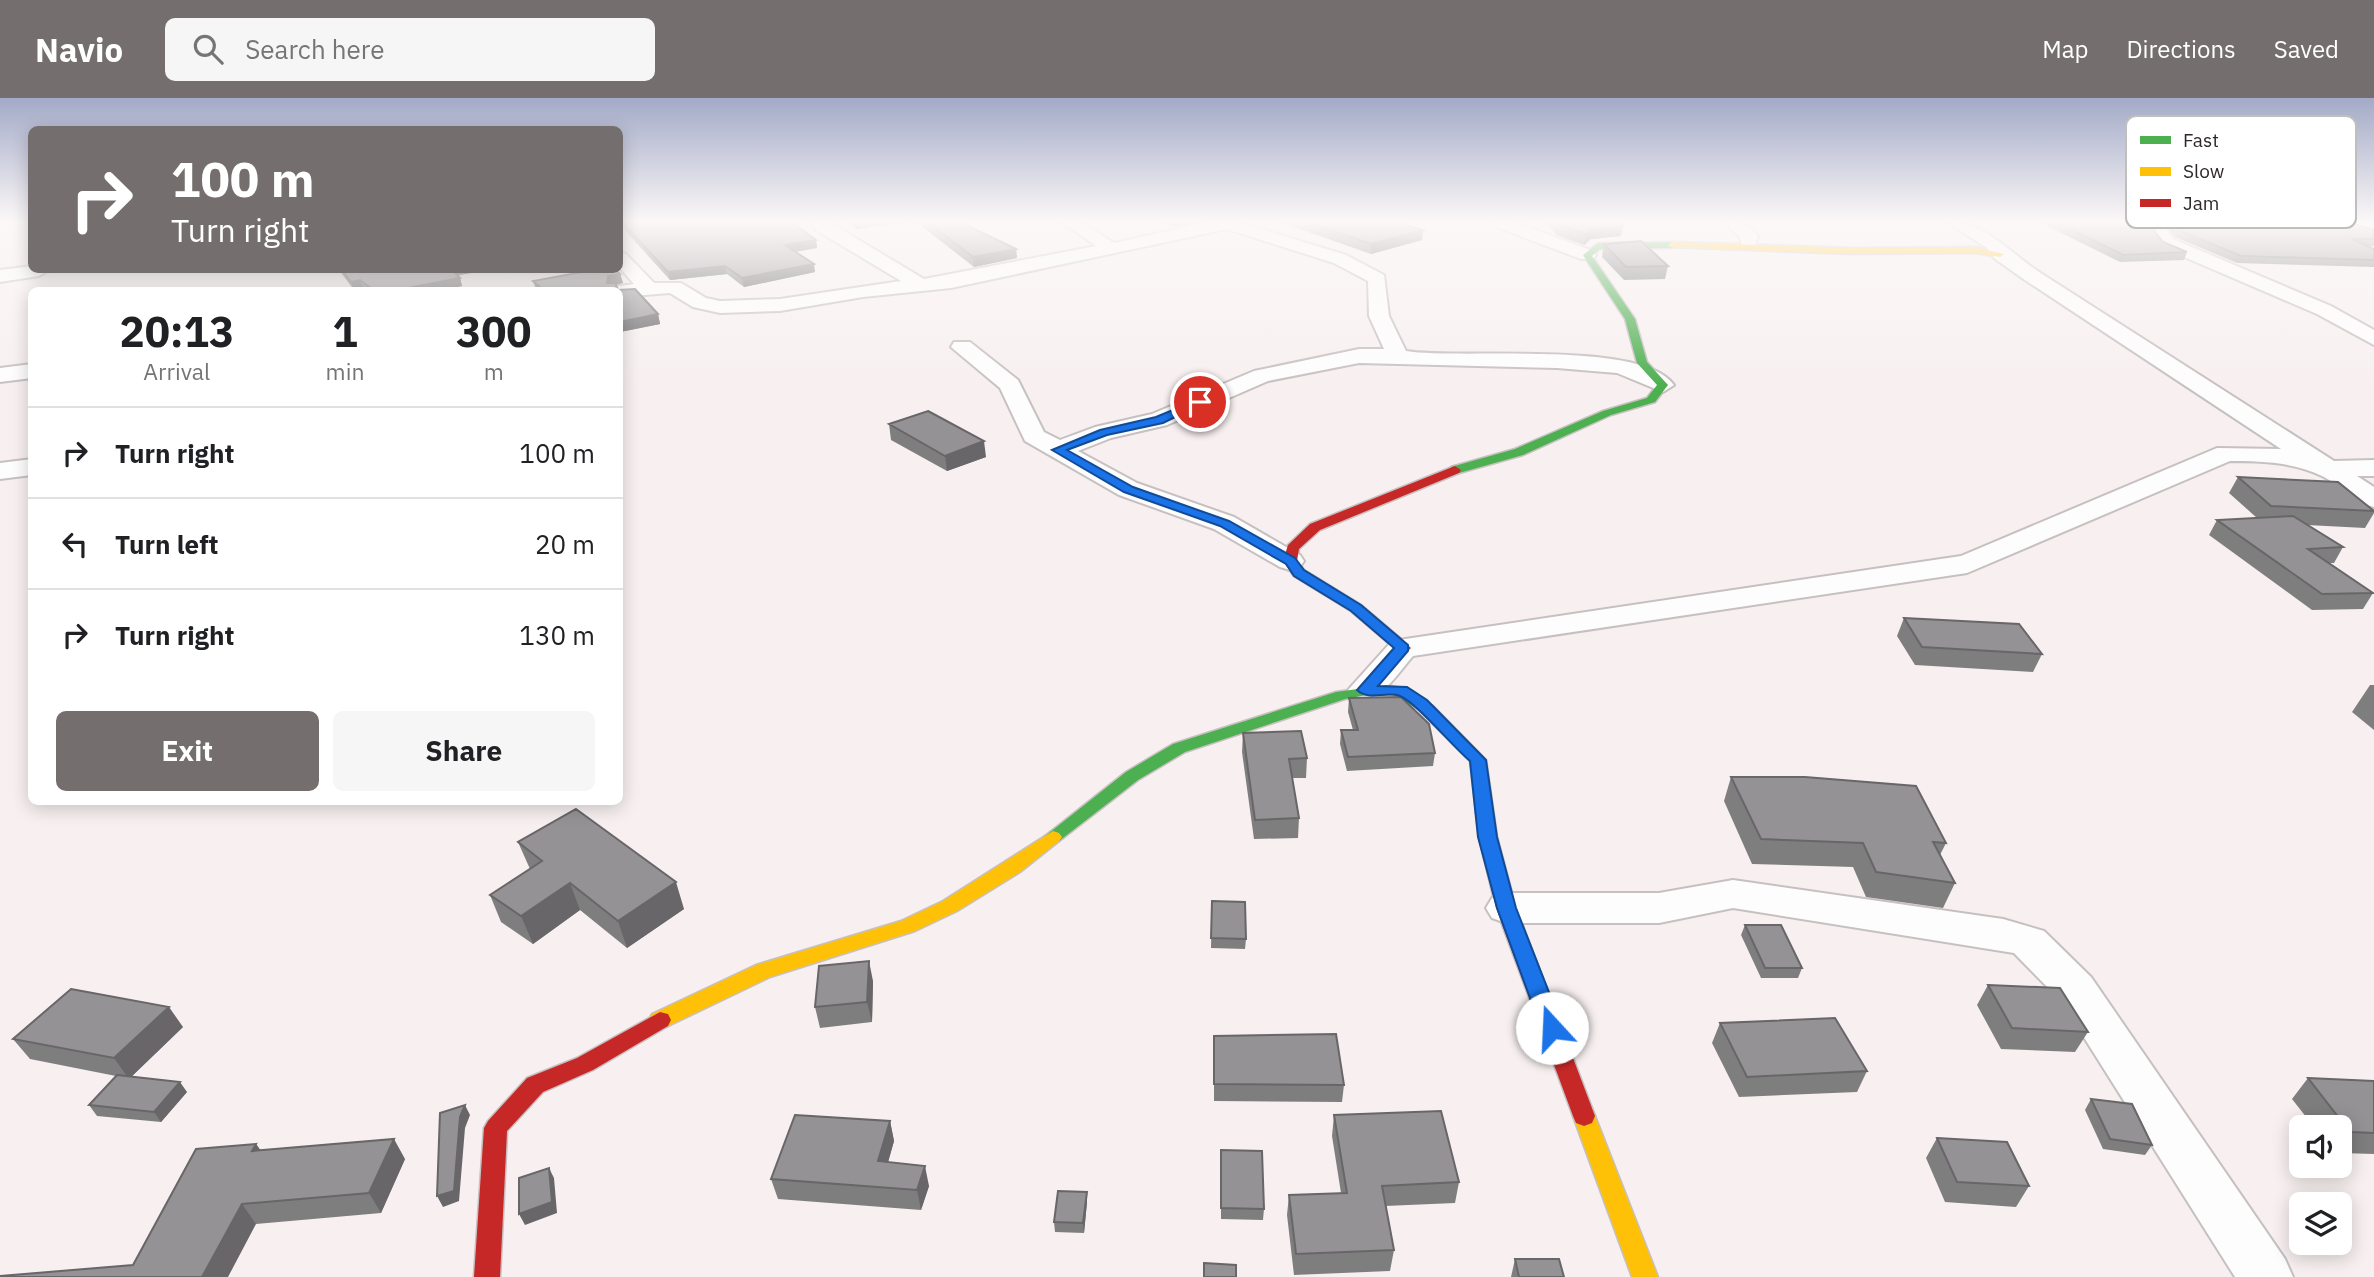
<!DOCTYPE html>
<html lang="en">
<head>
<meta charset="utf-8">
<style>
  :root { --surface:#fff; --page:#f6f6f6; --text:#202124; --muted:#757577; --line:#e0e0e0; --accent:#756e6e }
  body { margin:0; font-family:"IBM Plex Sans",sans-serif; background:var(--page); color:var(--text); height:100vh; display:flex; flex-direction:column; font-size:26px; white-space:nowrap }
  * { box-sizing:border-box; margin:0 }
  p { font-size:23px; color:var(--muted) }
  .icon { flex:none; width:38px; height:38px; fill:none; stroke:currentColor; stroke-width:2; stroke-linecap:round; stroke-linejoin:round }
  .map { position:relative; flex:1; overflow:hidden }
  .sheet { position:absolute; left:28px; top:189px; width:595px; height:518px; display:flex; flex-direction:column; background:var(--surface); border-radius:10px; box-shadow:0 4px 18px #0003 }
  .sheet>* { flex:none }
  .banner { position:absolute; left:28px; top:28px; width:595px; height:147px; border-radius:10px; box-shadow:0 4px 18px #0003; background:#756e6e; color:#fff; overflow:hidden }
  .fabs { position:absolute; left:2289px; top:1017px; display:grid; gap:14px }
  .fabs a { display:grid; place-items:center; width:63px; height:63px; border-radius:10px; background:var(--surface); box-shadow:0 4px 18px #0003; font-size:35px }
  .pin { position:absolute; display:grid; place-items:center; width:60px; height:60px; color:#fff; margin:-30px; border:4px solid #fff; border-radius:50%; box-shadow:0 2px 7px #0007 }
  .me { position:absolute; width:77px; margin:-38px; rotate:340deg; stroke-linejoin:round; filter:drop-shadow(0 0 5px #0008) }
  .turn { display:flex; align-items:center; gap:24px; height:147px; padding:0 28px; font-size:32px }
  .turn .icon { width:91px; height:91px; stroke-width:2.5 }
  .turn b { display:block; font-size:49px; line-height:60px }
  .eta { display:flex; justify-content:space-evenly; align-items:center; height:119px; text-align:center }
  .eta b { font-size:42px; font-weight:700; line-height:49px }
  .button { display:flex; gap:14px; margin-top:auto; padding:14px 28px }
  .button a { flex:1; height:80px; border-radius:10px; background:var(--accent); color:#fff; font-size:28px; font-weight:700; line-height:80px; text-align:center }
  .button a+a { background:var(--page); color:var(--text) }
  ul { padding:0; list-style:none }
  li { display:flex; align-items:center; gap:21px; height:91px; padding:0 28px; border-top:2px solid var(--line) }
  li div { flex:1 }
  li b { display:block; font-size:26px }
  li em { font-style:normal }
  header { display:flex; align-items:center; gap:42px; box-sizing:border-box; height:98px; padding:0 35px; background:var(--accent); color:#fff }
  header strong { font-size:33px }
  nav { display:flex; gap:38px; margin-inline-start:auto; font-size:24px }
  .search { width:490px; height:63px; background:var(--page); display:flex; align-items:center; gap:18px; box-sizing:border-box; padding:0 24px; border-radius:10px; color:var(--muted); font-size:26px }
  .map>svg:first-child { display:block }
</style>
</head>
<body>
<header>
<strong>Navio</strong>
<div class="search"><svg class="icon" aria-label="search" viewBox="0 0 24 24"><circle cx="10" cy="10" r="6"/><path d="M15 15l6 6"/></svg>Search here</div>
<nav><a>Map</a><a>Directions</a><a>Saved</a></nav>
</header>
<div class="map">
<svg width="2374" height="1179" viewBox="0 0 2374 1179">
  <rect width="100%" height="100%" fill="#f8f0f0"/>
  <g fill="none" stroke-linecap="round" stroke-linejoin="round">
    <defs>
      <path id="street" d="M811 123H827L924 181 1096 148 1061 123H1080L1114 145 1213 123H1235L1346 157 1384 177 1389 218 1406 253C1462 262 1642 241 1674 287L1663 294 1617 275 1557 270 1359 265 1268 283 1167 327 1111 340 1078 353 1137 385 1234 419 1300 457 1304 463 1300 469 1290 472 1280 469 1214 431 1119 397 1025 343 1000 290 951 249 954 244H970L1018 282 1044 334 1060 342 1095 329 1152 316 1254 273 1359 251H1384L1369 218 1368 183 1334 165 1227 131 951 190 863 199 780 213 720 215 693 209 670 195 620 199V192H611L613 189 634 186 620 170V155L626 156 654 185H681L706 200 720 203 780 201 901 183 816 132Z
        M1489 123H1512L1593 153 1596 157 1593 161H1581L1491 127Z
        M1722 123C1738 123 1747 125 1758 138L1754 151H1742L1740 139Z
        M1946 123C1984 123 2009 154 2039 174L2334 363 2374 362V378H2357L2374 389V409C2354 404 2340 387 2322 378 2294 364 2260 363 2230 363L1967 475 1413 558C1396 577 1381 606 1353 599L1348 592 1392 543 1961 458 2217 350 2281 351 2025 182 1994 160 1987 150Z
        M2135 123H2160L2173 141 2331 208 2374 232V247L2317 216 2161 149 2148 131Z
        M2339 123H2361L2374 128V139L2341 127Z
        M32 168V172H48L39 178 0 184V172Z
        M32 266V280L0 284V270Z
        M32 361V377L0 381V365Z
        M1733 782 2003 821 2044 833 2091 879 2285 1161 2293 1179H2235L2061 903 2014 855 1733 810 1659 825H1506L1492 820 1486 810 1492 800 1506 795H1659Z"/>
      <path id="fast" d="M1598 145 1672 144 1676 147 1672 150 1600 151 1592 158 1635 221 1647 264 1668 287 1655 304 1611 317 1523 357 1459 375H1451V369L1515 351 1603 313 1647 300 1657 287 1637 265 1625 221 1583 157Z
        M1387 587 1412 593 1435 611 1427 616 1393 597H1367L1345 601 1185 654 1138 682 1059 743H1047L1044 739 1126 674 1173 646 1336 594Z"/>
      <path id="slow" d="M1672 144 1851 150 1975 149 2004 156 2000 159 1975 155 1851 156 1669 149V145Z
        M1053 733 1059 735 1062 739 1059 743 1020 774 957 813 915 833 770 879 668 928 660 930 652 928 649 922 652 916 756 867 901 823 943 803Z
        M1584 1008 1592 1011 1595 1018 1658 1179H1632L1573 1018 1576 1011Z"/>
      <path id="jam" d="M1455 368 1461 372 1459 375 1320 432 1299 451 1297 463 1304 472 1361 507 1408 547 1411 550 1408 553H1398L1351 513 1294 478 1283 463 1288 447 1310 426Z
        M1427 606 1433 608 1486 662 1497 739 1516 810 1595 1018 1592 1025 1584 1028 1576 1025 1573 1018 1496 810 1479 739 1470 663 1421 614 1419 611Z
        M660 914 668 916 671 922 668 928 593 972 543 994 507 1033 500 1179H474L484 1030 488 1023 527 980 577 960Z"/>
    </defs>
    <use href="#street" stroke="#c7c0c0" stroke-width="4"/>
    <use href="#fast" stroke="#c7c0c0" stroke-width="3"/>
    <use href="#slow" stroke="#c7c0c0" stroke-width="3"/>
    <use href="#jam" stroke="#c7c0c0" stroke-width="3"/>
    <use href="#street" fill="#fefdfd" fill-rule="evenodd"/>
    <use href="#fast" fill="#4caf50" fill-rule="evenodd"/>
    <use href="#slow" fill="#ffc107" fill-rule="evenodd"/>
    <use href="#jam" fill="#c62828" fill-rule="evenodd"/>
  </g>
  <path fill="#7f7e7f" d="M620 123H790L816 142 817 150 795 154 815 174 744 189 727 176 670 182 620 127Z
    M848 123H958L1016 151 1017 160 974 169 915 123 856 131Z
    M1159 123H1209L1174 129Z
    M1277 123H1394L1423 132 1422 142 1371 156Z
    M1543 123H1622L1621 138 1591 141 1584 147 1557 137Z
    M2037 123H2144L2163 144 2187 154 2184 162 2120 164Z
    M2162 123H2344L2374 132V148H2368L2374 151V169L2237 165 2175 139Z
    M1604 146 1668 168 1665 181 1624 182 1602 159Z
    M339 172H489L457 177 460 180 462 188 442 192H365L363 190 354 192Z
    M593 172H616L620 176 623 185 615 187 618 192 635 191 658 216 660 226 620 234V192H536L533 183Z
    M889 326 986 359 947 373 891 342Z
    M2238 379 2374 412V415L2365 430 2307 427 2343 449 2334 465H2329L2373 495 2363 511 2312 512 2209 437 2217 422 2257 420 2229 395Z
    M1904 520 2042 556 2033 574 1915 567 1897 538Z
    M2370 587H2374V632L2352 614Z
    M1349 600 1435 655 1433 668 1347 673 1340 646 1341 632H1353L1348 614Z
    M1243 635 1307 660 1306 680H1292L1299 720 1298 740 1254 741 1242 654Z
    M1731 679 1946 745 1940 757 1955 785 1943 810 1866 799 1853 769 1752 766 1724 703Z
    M518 744 684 811 627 850 580 812 533 846 501 824 490 797 530 771Z
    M1212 803 1246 841 1245 851 1211 850Z
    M1745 827 1802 870 1798 880H1761L1741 837Z
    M873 883 872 924 820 930 815 909Z
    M1988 887 2088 934 2075 954 2001 951 1977 907Z
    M1720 925 1867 973 1857 994 1739 999 1712 945Z
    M183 929 131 979 187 994 161 1024 97 1018 89 1007 116 978 30 961 13 941Z
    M1214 938 1344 987 1342 1004 1214 1003Z
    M2308 980 2374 983V1056L2340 1055V1029H2314L2292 1001Z
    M2091 1001 2152 1047 2145 1057 2103 1051 2085 1012Z
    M1334 1017 1459 1084 1455 1105 1385 1108 1394 1152 1390 1173 1294 1177 1287 1117 1289 1097 1341 1095 1332 1038Z
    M890 1023 894 1043 888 1064 929 1088 921 1112 778 1101 771 1081Z
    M1937 1040 2029 1088 2016 1109 1945 1104 1926 1060Z
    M256 1046 260 1052 405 1061 381 1115 256 1126 133 1167Z
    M1221 1052 1264 1111 1263 1122 1221 1121Z
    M1087 1094V1104L1084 1135 1055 1134 1054 1124Z
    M1515 1161 1564 1179H1511Z"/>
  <path fill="#686668" d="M855 123H915L856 131Z
    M1174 123H1209L1174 129Z
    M1623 128 1621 138 1591 141 1584 147 1586 136 1593 131Z
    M1423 132 1422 142 1371 156V146Z
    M816 142 817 150 787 155 785 147Z
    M1016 151 1017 160 974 169 973 159Z
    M814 166 815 174 744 189 742 180Z
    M725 168 727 176 670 182 668 174Z
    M451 172H489L454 178Z
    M620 176 623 185 611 188 607 185 608 178Z
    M460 180 462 188 442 192H398Z
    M360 182 363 190 354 192 351 184Z
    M658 216 660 226 620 234V224Z
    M984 343 986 359 947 373 945 358Z
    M676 784 684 811 627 850 618 823Z
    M570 785 580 812 533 846 521 818Z
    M869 863 873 883 872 924 867 904Z
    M169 909 183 929 129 981 114 960Z
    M180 984 187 994 161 1024 154 1014Z
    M465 1007 470 1017 465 1030 459 1103 443 1109 437 1098 460 1019Z
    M890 1023 894 1043 883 1082 878 1063Z
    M394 1041 405 1061 381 1115 369 1095Z
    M256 1046 270 1065 252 1053Z
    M925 1068 929 1088 921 1112 917 1092Z
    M549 1070 554 1080 557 1115 525 1127 519 1116Z
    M1087 1094V1104L1084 1135 1083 1125Z
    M242 1106 256 1126 228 1179H202Z"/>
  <path fill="#949294" stroke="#686668" stroke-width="2" d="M621 123H790L816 142 785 147 814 166 742 180 725 168 668 174Z
    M926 123H958L1016 151 973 159Z
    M1305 123H1394L1423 132 1371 146Z
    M1555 123H1617L1623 128 1593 131 1586 136 1559 127Z
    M2054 123H2144L2149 126 2163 144 2187 154 2123 157Z
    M2170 123H2344L2374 132V141H2352L2374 151V162L2241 158 2178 132Z
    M1641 143 1668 168 1626 169 1604 146Z
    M342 172H452L460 180 398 192H373L360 182 351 184Z
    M593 172H616L620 176 608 178 607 185H615L618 192 635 191 658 216 620 224V192H543L533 183Z
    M928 313 984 343 945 358 889 326Z
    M2238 379 2338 384 2374 413 2271 408Z
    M2293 418 2343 449 2308 451 2373 495 2322 496 2217 422Z
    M1904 520 2019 526 2042 556 1922 549Z
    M1401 599 1429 626 1435 655 1348 659 1341 632H1358L1349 600Z
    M1301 633 1307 660 1289 661 1299 720 1255 722 1243 635Z
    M1731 679H1805L1916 688 1946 745 1933 744 1955 785 1876 774 1863 745 1761 741Z
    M576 711 676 784 618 823 570 785 521 818 490 797 542 763 518 744Z
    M1212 803 1245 804 1246 841 1211 840Z
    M1745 827H1781L1802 870H1765Z
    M869 863 867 904 815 909 819 868Z
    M1988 887 2060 890 2088 934 2012 930Z
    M71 891 169 909 114 960 13 941Z
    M1835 920 1867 973 1747 979 1720 925Z
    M1336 936 1344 987 1214 986V938Z
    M117 977 180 984 154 1014 89 1007Z
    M2308 980 2374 983V1035L2350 1034Z
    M2091 1001 2132 1006 2152 1047 2110 1041Z
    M465 1007 460 1019 454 1093 437 1098 440 1015Z
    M1441 1013 1459 1084 1382 1088 1394 1152 1296 1156 1289 1097 1347 1095 1334 1017Z
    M795 1017 890 1023 878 1063 925 1068 917 1092 771 1081Z
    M1937 1040 2007 1044 2029 1088 1957 1084Z
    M394 1041 369 1095 242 1106 202 1179H0V1178L133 1167 196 1051 256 1046 252 1053Z
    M1221 1052 1262 1053 1264 1111 1221 1110Z
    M549 1070 552 1104 519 1116V1080Z
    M1058 1093 1087 1094 1083 1125 1054 1124Z
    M1515 1161H1559L1564 1179H1519Z
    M1204 1165 1236 1167V1179H1204Z"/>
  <linearGradient id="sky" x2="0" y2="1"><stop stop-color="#a3aac7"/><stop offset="0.43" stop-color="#fcf8f8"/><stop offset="1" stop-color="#fcf8f8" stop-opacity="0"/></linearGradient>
  <rect width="2374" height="288" fill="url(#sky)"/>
  <path fill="#1a73e8" stroke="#114b97" stroke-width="2" d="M1197 302 1206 304 1163 325 1107 337 1067 352 1133 389 1229 423 1295 460 1304 472 1361 507 1408 547V553L1378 588 1407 589 1427 602 1486 662 1497 739 1516 810 1563 930 1560 936 1552 939 1544 936 1541 930 1497 810 1478 739 1470 663C1452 648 1418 606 1400 598 1387 593 1368 603 1357 592L1394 550 1351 513 1294 478 1286 466 1220 428 1124 394 1052 352 1100 332 1156 319Z"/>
  <rect x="2126" y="18" width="230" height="112" rx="10" fill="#fff" stroke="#c1bebe" stroke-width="2"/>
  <rect x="2140" y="38" width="31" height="8" fill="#4caf50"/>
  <rect x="2140" y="69" width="31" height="9" fill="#ffc107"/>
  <rect x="2140" y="101" width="31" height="8" fill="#c62828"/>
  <g font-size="19" fill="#2f2828">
    <text x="2183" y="49">Fast</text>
    <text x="2183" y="80">Slow</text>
    <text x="2183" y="112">Jam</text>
  </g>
</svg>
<div class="fabs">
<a><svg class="icon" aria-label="sound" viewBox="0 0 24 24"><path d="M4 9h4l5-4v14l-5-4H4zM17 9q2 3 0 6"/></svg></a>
<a><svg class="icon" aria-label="layers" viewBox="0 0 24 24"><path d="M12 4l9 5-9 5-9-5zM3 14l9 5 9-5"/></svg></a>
</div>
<div class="pin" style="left:1200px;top:304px;background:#d93025"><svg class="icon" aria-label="arrive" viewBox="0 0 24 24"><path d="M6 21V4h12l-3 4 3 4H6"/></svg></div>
<svg class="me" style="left:1552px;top:930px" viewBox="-20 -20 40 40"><circle r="19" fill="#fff"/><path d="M0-13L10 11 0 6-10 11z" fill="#1a73e8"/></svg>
<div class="banner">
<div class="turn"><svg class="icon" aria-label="right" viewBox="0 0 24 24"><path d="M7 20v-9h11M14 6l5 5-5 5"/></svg><div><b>100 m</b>Turn right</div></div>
</div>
<section class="sheet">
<div class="eta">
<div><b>20:13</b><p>Arrival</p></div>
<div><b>1</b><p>min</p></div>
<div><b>300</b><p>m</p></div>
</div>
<ul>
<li><svg class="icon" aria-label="right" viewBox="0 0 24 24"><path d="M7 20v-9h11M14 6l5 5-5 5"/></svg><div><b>Turn right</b></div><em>100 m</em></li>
<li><svg class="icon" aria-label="left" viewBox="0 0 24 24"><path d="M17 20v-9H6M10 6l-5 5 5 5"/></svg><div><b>Turn left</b></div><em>20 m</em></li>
<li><svg class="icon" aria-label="right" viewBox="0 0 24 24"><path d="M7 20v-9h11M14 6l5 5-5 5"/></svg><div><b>Turn right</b></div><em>130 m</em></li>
</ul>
<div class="button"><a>Exit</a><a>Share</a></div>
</section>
</div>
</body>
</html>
